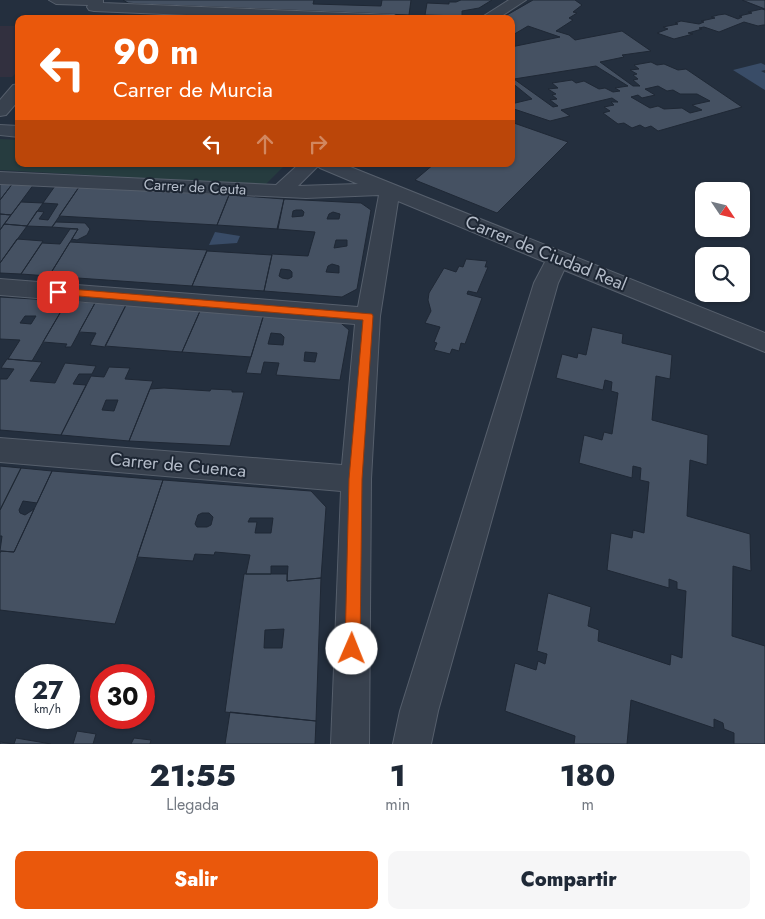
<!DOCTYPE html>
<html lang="es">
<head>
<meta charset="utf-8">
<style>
  :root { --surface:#fff; --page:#f6f6f7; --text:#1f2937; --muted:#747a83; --accent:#ea580c }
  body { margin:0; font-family:Jost,sans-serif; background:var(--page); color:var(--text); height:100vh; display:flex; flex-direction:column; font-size:19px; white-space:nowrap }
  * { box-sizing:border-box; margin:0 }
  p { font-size:16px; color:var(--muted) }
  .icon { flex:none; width:28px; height:28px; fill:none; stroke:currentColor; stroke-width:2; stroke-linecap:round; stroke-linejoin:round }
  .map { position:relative; height:744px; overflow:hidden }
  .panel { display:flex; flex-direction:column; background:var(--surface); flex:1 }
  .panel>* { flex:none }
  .guide { position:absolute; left:15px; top:15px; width:500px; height:152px; border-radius:10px; box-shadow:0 1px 4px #0004; background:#ea580c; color:#fff; overflow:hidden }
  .needle { width:32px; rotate:125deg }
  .controls { position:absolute; left:695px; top:182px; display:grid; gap:10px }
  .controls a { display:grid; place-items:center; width:55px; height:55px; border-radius:10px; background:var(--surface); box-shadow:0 1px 4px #0004; font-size:25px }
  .speed { position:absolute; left:15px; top:664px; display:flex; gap:10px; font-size:25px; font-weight:700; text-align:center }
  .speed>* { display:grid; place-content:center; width:65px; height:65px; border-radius:50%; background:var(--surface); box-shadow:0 1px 4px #0004; line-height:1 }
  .speed small { font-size:12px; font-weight:400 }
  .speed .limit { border:8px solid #d22; background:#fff; color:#111 }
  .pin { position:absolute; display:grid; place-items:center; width:42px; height:42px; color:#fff; margin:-21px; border-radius:10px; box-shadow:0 2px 8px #0006 }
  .me { position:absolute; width:55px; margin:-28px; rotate:1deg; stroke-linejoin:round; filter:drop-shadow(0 0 4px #0008) }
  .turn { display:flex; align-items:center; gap:18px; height:105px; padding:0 15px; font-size:22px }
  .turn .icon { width:65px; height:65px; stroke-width:2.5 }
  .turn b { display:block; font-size:35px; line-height:42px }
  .lanes { display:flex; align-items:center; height:48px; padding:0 15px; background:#0003; justify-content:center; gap:25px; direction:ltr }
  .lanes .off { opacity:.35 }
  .eta { display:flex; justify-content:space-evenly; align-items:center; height:85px; text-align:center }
  .eta b { font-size:30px; font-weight:800; line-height:35px }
  .primary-button { display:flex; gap:10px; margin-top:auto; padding:10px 15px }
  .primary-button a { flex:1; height:58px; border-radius:10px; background:var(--accent); color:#fff; font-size:20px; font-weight:800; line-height:58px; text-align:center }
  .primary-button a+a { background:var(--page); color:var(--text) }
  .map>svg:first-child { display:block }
</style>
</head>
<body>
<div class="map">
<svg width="765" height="744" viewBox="0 0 765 744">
  <rect width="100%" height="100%" fill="#242f3e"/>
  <path fill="#32303f" d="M0 26H19V70L12 77H0Z"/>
  <path fill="#263c3f" d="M0 139 19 140V164H286L265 185 0 170Z"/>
  <path fill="#394c67" d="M761 63 765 65V70L761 71 765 73V90L733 70Z
    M215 232 240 236 237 243 209 245Z"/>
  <path fill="#455162" stroke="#1f2835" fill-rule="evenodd" d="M123 0H314L313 4 381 6 382 0H411L409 15 139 4 128 3Z
    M461 0H492L479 8 462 11V16L425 15 427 3 449 4V2H456Z
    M533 0H575L582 5 573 12 577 13 569 18 573 20 556 31 569 35 575 40 622 31 651 51 622 55 624 57 600 62 633 86H640L633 80 638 79 633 75 637 74 630 70 639 69 634 65 651 62 657 65 664 64 678 70 686 69 742 107 658 131 651 126 645 128 640 125 632 128 624 123 618 124 603 113 610 111 604 107 614 105 611 102H618L612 98 561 110 570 116 550 121 511 108V104L532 99 511 82V47L560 37 528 26 511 36V19H500ZM596 66 628 86 615 88 620 91 613 92 605 88 599 89 584 81 576 83 572 80 552 83 558 88 548 89 556 94 552 95 557 99 550 100 558 106 553 107 514 79ZM658 86 667 91 673 90 680 94H697L710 101 692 105 702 110 690 113 682 108 664 109 658 106 650 108 631 97 638 95 642 98 655 95 645 89Z
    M742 0H765V9Z
    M762 9 765 10V25H763L758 26 744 22 719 32 704 27 699 28 702 29 688 33 693 34 674 39 657 33 668 29 663 27 678 24 675 23 681 21 699 24 704 22 701 21 715 18 711 17 718 15 725 14 738 19 742 17 739 16 752 13 748 12Z
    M511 122 568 142 497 213 415 180 434 164H511Z
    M0 182 13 183 0 200Z
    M13 183 34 184 11 215 0 214V200Z
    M55 186 79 187 52 227 27 226 37 211 44 212 39 219 48 220 58 204 43 203Z
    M79 187 229 195 217 225 59 216Z
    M229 195 284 199 278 229 217 225Z
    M284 199 361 203 371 210 357 289 342 297 264 291 272 254 308 256 315 232 277 229ZM296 210H302L304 212 303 216 292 217 293 211ZM333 212 340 214 339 219H327L329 214ZM336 240H347V246L334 248ZM332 264 339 266V273L326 272 328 266ZM281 269 290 270 292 272V277L288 279 282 278 279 276Z
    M21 202 43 203 27 226 4 224Z
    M0 214 11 215 0 230Z
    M56 222 85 223 90 229 87 235 77 240 72 239 78 229 52 227Z
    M4 224 27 226 0 263V230Z
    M70 229H78L49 276 21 274 42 243 60 244Z
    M17 239 43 241 21 274 0 273V263Z
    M70 242 207 250 192 286 49 276Z
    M207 251 272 255 264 291 192 286Z
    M466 259 487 261 485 267H488L477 293 468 291 467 294 482 298 465 344 461 343 459 351 452 349 450 354 434 350 437 343 434 342 440 327 425 323 431 311 428 300 429 293 444 268 456 272 459 266 463 267Z
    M0 297 67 301 32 361 8 359 20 340 0 339ZM25 316H36L31 324 20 323Z
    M67 301 95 303 71 347H65L67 344 43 342Z
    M95 303 126 305 105 347 90 345 96 333 79 332Z
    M126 305 200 311 182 352 105 346Z
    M200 311 264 314 251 357 182 352Z
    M264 314 336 319 349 330 340 380 276 375 279 363 264 362 261 374 246 373ZM271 333 281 334 284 337 283 345 268 344ZM305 352 317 353 315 362 304 361Z
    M592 327 623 334 622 343 672 355 670 379 656 376 652 420 708 435 707 465 690 460 687 516 750 534 751 571 733 566 732 636 765 646V744H734V733L724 729 723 723 714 719V728L631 700 627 744H574L575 736 505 711 515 663 536 670 538 661 545 664 547 654 537 651 548 593 591 607 588 626 599 630 598 641 670 665 671 654 682 658 686 591 677 589V582L669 579V588L607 570 611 533 632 538 633 530 644 533 649 482 640 480 641 468 633 466 632 478 579 463 584 435 602 440 604 432 612 434 618 393 611 391 612 382 605 380 603 390 556 378 562 354 577 358 578 353 586 355Z
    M7 359 42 362 30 381 55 383 65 363 96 366 92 374H79L73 384 86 385 61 435 0 430V379H7L14 369 1 368Z
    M109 367 130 368 125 379 153 381 129 441 61 435 91 376 104 377ZM106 400H118L114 411 102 410Z
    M164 388 210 391 211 389 232 390V392H244L230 446 129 441 150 389Z
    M0 466 21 468 0 510Z
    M21 468 52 471 37 503 23 501 19 510 20 513 25 515 34 509 14 552 0 551 2 536H0V510Z
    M52 471 163 480 115 624 0 610V553L1 551 14 552Z
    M163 480 311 491 326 507 321 578 287 581 288 566H271V574H246L250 555 215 552 214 555 195 554 193 561 137 557ZM202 513H209L213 517 211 525 207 527H197L195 524 198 515ZM250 518H273L271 533H255L257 522H248Z
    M244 574H287V581L321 578 316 721 225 712ZM284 629 282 648H264L265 630Z
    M230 712 316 721 315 744H225Z
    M77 731 96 734 93 744H73Z
    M16 738 51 744H0V742L14 744Z
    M134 738 151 740 150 744H131Z"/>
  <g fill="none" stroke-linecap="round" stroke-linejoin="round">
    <defs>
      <path id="minor" d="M49 0H103V3L394 15 401 19H280L94 11 89 10 87 7 88 5 56 4Z
        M509 0H526L497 19H479Z
        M19 84V100L6 115 0 116V100L13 85Z
        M0 125 19 126V137L0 135Z
        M299 164H343L765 333V352L564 270 558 283 438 711 431 744H393L400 711 534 283 545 262 398 201 380 316 371 479 369 744H331L341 491 0 462V438L342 465 355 324 0 295V279L358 307 379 195 306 198 0 184V172L276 185ZM318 166 320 168 358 184 298 186Z"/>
    </defs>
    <use href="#minor" stroke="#565f6c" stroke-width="2"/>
    <use href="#minor" fill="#38414e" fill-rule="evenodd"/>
  </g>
  <path fill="#ea580c" stroke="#983908" d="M58 288 372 314 373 316 362 479 360 649 358 655 352 657 347 655 345 649 349 479 363 320 55 294 53 292Z"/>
  <g text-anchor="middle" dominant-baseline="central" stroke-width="4" stroke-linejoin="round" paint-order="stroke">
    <g font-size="15" fill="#b4bcc9" stroke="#1d2633">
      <text transform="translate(195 187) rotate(3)">Carrer de Ceuta</text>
    </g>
    <g font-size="18" fill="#b4bcc9" stroke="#1d2633">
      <text transform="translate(546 253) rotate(22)">Carrer de Ciudad Real</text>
      <text transform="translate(178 465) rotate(5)">Carrer de Cuenca</text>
    </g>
  </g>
</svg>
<div class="controls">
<a><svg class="needle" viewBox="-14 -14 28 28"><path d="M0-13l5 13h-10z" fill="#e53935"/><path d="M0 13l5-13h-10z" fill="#747a83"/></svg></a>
<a><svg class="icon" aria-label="search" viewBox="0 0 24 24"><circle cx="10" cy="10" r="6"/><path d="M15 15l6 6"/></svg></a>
</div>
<div class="speed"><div>27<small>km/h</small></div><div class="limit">30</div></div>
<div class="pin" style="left:58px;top:292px;background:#d93025"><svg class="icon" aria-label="arrive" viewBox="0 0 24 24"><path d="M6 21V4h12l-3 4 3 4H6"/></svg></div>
<svg class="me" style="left:352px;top:649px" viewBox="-20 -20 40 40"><circle r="19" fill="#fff"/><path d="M0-13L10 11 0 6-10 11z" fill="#ea580c"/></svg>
<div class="guide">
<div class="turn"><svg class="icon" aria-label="left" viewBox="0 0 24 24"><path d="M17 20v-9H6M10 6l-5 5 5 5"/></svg><div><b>90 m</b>Carrer de Murcia</div></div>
<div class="lanes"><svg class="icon" aria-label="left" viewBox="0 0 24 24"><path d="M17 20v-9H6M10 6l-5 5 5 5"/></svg><svg class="icon off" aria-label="ahead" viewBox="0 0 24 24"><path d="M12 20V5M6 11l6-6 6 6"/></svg><svg class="icon off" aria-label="right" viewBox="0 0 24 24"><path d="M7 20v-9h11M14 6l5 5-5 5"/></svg></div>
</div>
</div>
<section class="panel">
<div class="eta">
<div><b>21:55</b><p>Llegada</p></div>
<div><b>1</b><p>min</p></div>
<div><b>180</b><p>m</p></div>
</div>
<div class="primary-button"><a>Salir</a><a>Compartir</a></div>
</section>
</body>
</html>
